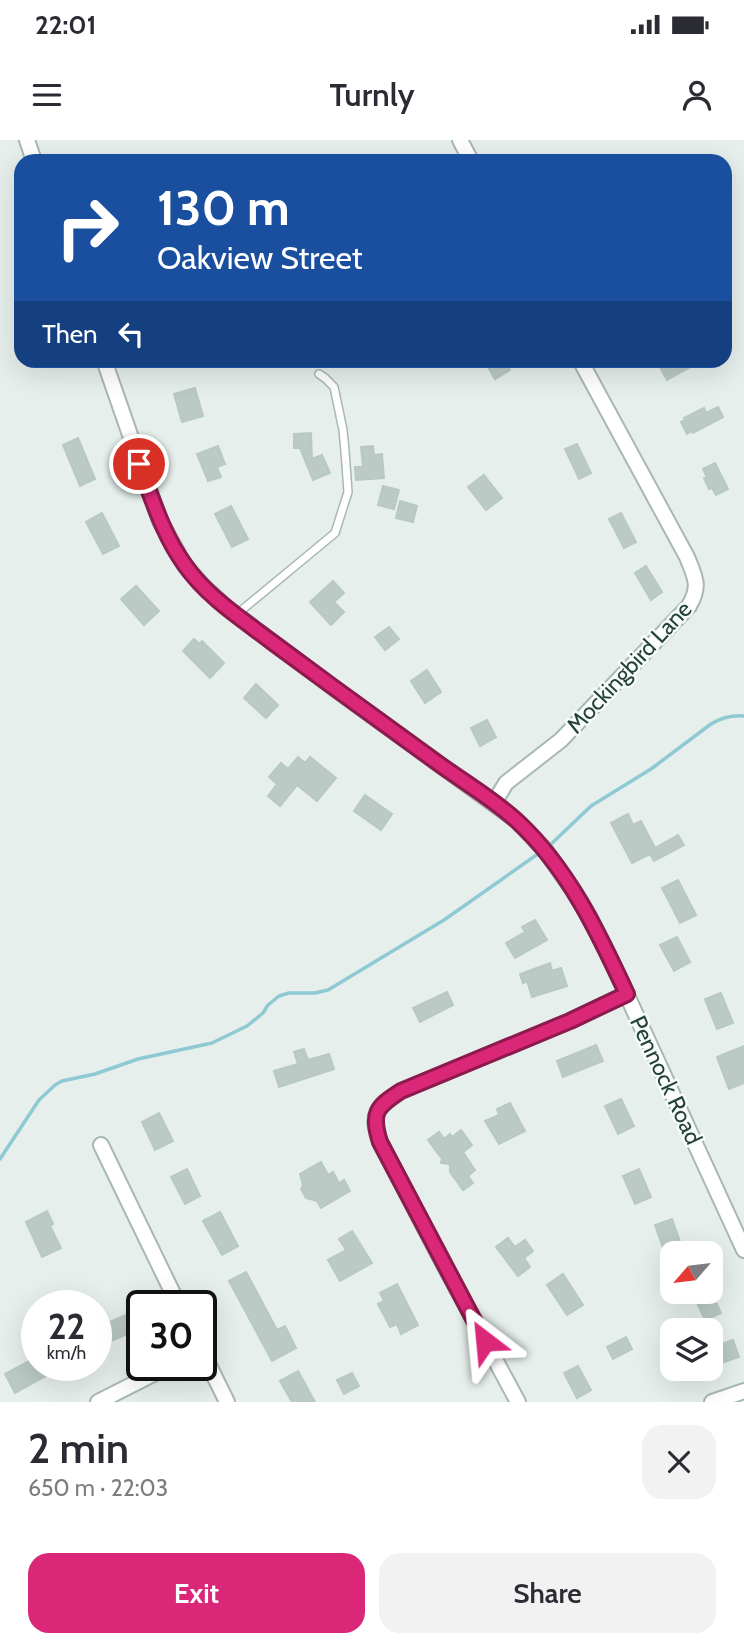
<!DOCTYPE html>
<html lang="en">
<head>
<meta charset="utf-8">
<style>
  :root { --surface:#fff; --page:#f2f2f3; --text:#2b2b33; --muted:#7c7c81; --accent:#db2777 }
  body { margin:0; font-family:Cabin,sans-serif; background:var(--page); color:var(--text); height:100vh; display:flex; flex-direction:column; font-size:26px; white-space:nowrap }
  * { box-sizing:border-box; margin:0 }
  p { font-size:23px; color:var(--muted) }
  .icon { flex:none; width:38px; height:38px; fill:none; stroke:currentColor; stroke-width:2; stroke-linecap:round; stroke-linejoin:round }
  .map { position:relative; height:1262px; overflow:hidden }
  .panel { display:flex; flex-direction:column; background:var(--surface); flex:1 }
  .panel>* { flex:none }
  .guide { position:absolute; left:14px; top:14px; width:718px; height:214px; border-radius:21px; box-shadow:0 7px 28px #0002; background:#1a4fa0; color:#fff; overflow:hidden }
  .needle { width:46px; rotate:242deg }
  .controls { position:absolute; left:660px; top:1101px; display:grid; gap:14px }
  .controls a { display:grid; place-items:center; width:63px; height:63px; border-radius:14px; background:var(--surface); box-shadow:0 7px 28px #0002; font-size:35px }
  .speed { position:absolute; left:21px; top:1150px; display:flex; gap:14px; font-size:35px; font-weight:700; text-align:center }
  .speed>* { display:grid; place-content:center; width:91px; height:91px; border-radius:50%; background:var(--surface); box-shadow:0 7px 28px #0002; line-height:1 }
  .speed small { font-size:18px; font-weight:400 }
  .speed .limit { border:4px solid #111; border-radius:10px; background:#fff; color:#111 }
  .pin { position:absolute; display:grid; place-items:center; width:60px; height:60px; color:#fff; margin:-30px; border:4px solid #fff; border-radius:50%; box-shadow:0 2px 7px #0007 }
  .me { position:absolute; width:77px; margin:-38px; rotate:331deg; stroke-linejoin:round; filter:drop-shadow(0 0 5px #0008) }
  .turn { display:flex; align-items:center; gap:24px; height:147px; padding:0 28px; font-size:32px }
  .turn .icon { width:91px; height:91px; stroke-width:2.5 }
  .turn b { display:block; font-size:49px; line-height:60px }
  .then { display:flex; align-items:center; height:66px; padding:0 28px; background:#0003; gap:14px; font-size:26px }
  .round { display:grid; place-items:center; flex:none; width:74px; height:74px; border-radius:21px; background:var(--page) }
  .head { display:flex; align-items:center; justify-content:space-between; height:119px; padding:0 28px }
  h1 { font-size:42px; font-weight:600; line-height:52px }
  .action { display:flex; gap:14px; margin-top:auto; padding:14px 28px }
  .action a { flex:1; height:80px; border-radius:21px; background:var(--accent); color:#fff; font-size:28px; font-weight:600; line-height:80px; text-align:center }
  .action a+a { background:var(--page); color:var(--text) }
  .status { display:flex; justify-content:space-between; align-items:center; height:49px; padding:0 35px; background:var(--surface); direction:ltr }
  .status svg { height:19px; fill:currentColor }
  header { display:flex; justify-content:space-between; align-items:center; height:91px; padding:0 28px; background:var(--surface); font-size:32px; font-weight:600 }
  .map>svg:first-child { display:block }
</style>
</head>
<body>
<div class="status"><b>22:01</b><svg viewBox="0 0 49 12"><path d="M0 12V9h3v3zM5 12V6h3v6zM10 12V3h3v9zM15 12V0h3v12zM26 1h20v11H26zM47 4h2v5h-2z"/></svg></div>
<header><svg class="icon" aria-label="menu" viewBox="0 0 24 24"><path d="M4 6h16M4 12h16M4 18h16"/></svg>Turnly<svg class="icon" aria-label="person" viewBox="0 0 24 24"><circle cx="12" cy="8" r="4"/><path d="M4 21q1-7 8-7t8 7"/></svg></header>
<div class="map">
<svg width="744" height="1262" viewBox="0 0 744 1262">
  <rect width="100%" height="100%" fill="#e6efeb"/>
  <g fill="none" stroke-linecap="round" stroke-linejoin="round">
    <path stroke="#8ec9d4" stroke-width="3.5" d="M548 707 591 666 651 629 711 584C721 578 732 575 744 576
      M0 1019 39 960 55 945 62 941 95 934 138 919 212 903 247 886 263 873 268 865 279 856 289 853H315L328 850 444 780 542 711"/>
  </g>
  <path fill="#bbcac4" stroke="#b8c9c2" stroke-width="2" d="M484 220H504L510 230 495 239Z
    M656 220H703L667 240Z
    M195 248 203 276 182 282 174 254Z
    M718 267 723 277 693 293 692 291 687 294 681 282 685 280 684 278 704 268 706 273Z
    M311 293 312 319 322 315 330 333 313 340 300 308H294V294Z
    M78 298 95 339 80 346 63 305Z
    M577 304 591 333 579 339 565 309Z
    M218 306 225 324 217 327 221 337 208 341 197 314Z
    M373 306 374 315 382 314 384 338 356 340 355 327H363L361 307Z
    M715 323 728 349 716 355 712 348 709 349 704 338 707 337 703 329Z
    M484 335 502 358 486 370 468 347Z
    M383 346 399 350 394 369 378 365Z
    M400 361 417 366 413 382 396 378Z
    M231 366 248 399 232 407 215 374Z
    M102 373 119 406 103 414 86 382Z
    M621 373 636 402 624 408 609 379Z
    M646 426 662 452 651 460 635 433Z
    M333 441 344 453 334 462 344 472 331 485 310 462Z
    M136 446 159 471 144 485 121 459Z
    M389 487 399 499 385 510 375 497Z
    M194 499 200 504 202 501 224 523 210 538 183 511Z
    M427 530 441 552 425 563 411 541Z
    M256 544 278 565 266 578 244 558Z
    M487 580 496 597 480 606 471 588Z
    M298 617 305 623 310 617 336 638 317 661 297 645 280 666 268 656 277 644 269 637 281 623 288 629Z
    M365 655 392 674 381 690 354 671Z
    M628 674 633 685 641 681 655 708 678 695 684 705 654 721 650 714 632 723 611 683Z
    M678 740 696 775 680 783 662 748Z
    M535 780 547 800 515 818 506 803 525 792 522 787Z
    M677 797 690 822 674 831 660 805Z
    M550 823 552 831 561 828 567 846 532 857 527 841 523 843 520 834Z
    M447 852 453 865 420 882 413 868Z
    M721 853 733 883 717 889 705 859Z
    M596 905 603 921 563 937 557 921Z
    M744 906V943L729 949 717 917Z
    M304 909 308 920 329 914 334 929 279 947 274 931 298 924 294 912Z
    M621 959 634 986 618 994 605 966Z
    M510 963 525 991 499 1004 485 981 499 975 497 969Z
    M159 973 173 1001 155 1010 142 982Z
    M461 990 472 1005 463 1012 475 1030 468 1036 473 1043 463 1050 450 1032V1024L441 1023 442 1019 428 1000 439 992 444 999 450 994 452 997Z
    M321 1022 328 1035 333 1032 339 1043 344 1040 350 1051 321 1068 317 1061 306 1058 301 1049 303 1045 300 1034Z
    M187 1029 200 1056 185 1064 171 1037Z
    M639 1029 651 1057 635 1064 623 1036Z
    M47 1071 53 1084 50 1086 61 1108 42 1117 26 1082Z
    M220 1072 238 1106 222 1115 203 1081Z
    M672 1079 684 1113H665L655 1085Z
    M352 1091 372 1123 340 1141 328 1120 346 1110 339 1099Z
    M508 1098 515 1107 525 1100 533 1111 524 1118 530 1127 518 1136 496 1107Z
    M246 1132 277 1190 285 1186 296 1208 272 1221 229 1141Z
    M563 1134 583 1165 567 1175 547 1145Z
    M397 1144 418 1185 401 1194 397 1184 390 1187 378 1164 384 1161 380 1153Z
    M692 1152H711L721 1173 705 1180Z
    M142 1168V1188L96 1207V1188Z
    M626 1197 632 1209 613 1219 607 1207Z
    M733 1200 739 1217 710 1227V1208Z
    M37 1217V1225H44L49 1234 15 1253 5 1234Z
    M578 1226 591 1250 577 1258 564 1233Z
    M298 1231 315 1262H292L280 1241Z
    M352 1233 359 1246 344 1254 337 1240Z"/>
  <g fill="none" stroke-linecap="round" stroke-linejoin="round">
    <defs>
      <path id="lane" d="M237 474 335 393 348 352 345 311 343 290 334 247 325 238 319 234"/>
      <path id="street" d="M27 0 34 21
        M460 0 471 21
        M104 220 160 381 185 426 204 447 228 469 338 551 516 680 545 710 573 750 590 778 608 814 744 1110
        M494 663 506 643 561 600 689 466C701 446 695 437 687 417L580 220
        M101 1005 179 1166
        M201 1209 227 1262
        M98 1262 171 1225
        M518 1262 442 1121 380 1002C370 973 376 968 401 951L570 881 627 854
        M712 1262 744 1251"/>
    </defs>
    <use href="#lane" stroke="#a8b8b2" stroke-width="10"/>
    <use href="#street" stroke="#a8b8b2" stroke-width="18"/>
    <use href="#lane" stroke="#fff" stroke-width="7"/>
    <use href="#street" stroke="#fff" stroke-width="14"/>
  </g>
  <g fill="none" stroke-linecap="round" stroke-linejoin="round">
    <defs>
      <path id="route" d="M139 324C152 358 163 395 185 425 207 457 242 479 272 502 326 542 381 582 435 621 462 641 492 658 517 681 568 728 598 792 627 854L570 881 401 951C376 967 371 973 380 1002L485 1201"/>
    </defs>
    <use href="#route" stroke="#8e194d" stroke-width="18"/>
    <use href="#route" stroke="#db2777" stroke-width="12"/>
  </g>
  <g text-anchor="middle" dominant-baseline="central" stroke-width="5" stroke-linejoin="round" paint-order="stroke">
    <g font-size="23" fill="#24423a" stroke="#f7fbf9">
      <text transform="translate(629 527) rotate(-47)">Mockingbird Lane</text>
      <text transform="translate(666 940) rotate(65)">Pennock Road</text>
    </g>
  </g>
</svg>
<div class="controls">
<a><svg class="needle" viewBox="-14 -14 28 28"><path d="M0-13l5 13h-10z" fill="#e53935"/><path d="M0 13l5-13h-10z" fill="#7c7c81"/></svg></a>
<a><svg class="icon" aria-label="layers" viewBox="0 0 24 24"><path d="M12 4l9 5-9 5-9-5zM3 14l9 5 9-5"/></svg></a>
</div>
<div class="speed"><div>22<small>km/h</small></div><div class="limit">30</div></div>
<div class="pin" style="left:139px;top:324px;background:#d93025"><svg class="icon" aria-label="arrive" viewBox="0 0 24 24"><path d="M6 21V4h12l-3 4 3 4H6"/></svg></div>
<svg class="me" style="left:485px;top:1201px" viewBox="-20 -20 40 40"><path d="M0-17L14 15 0 8-14 15z" fill="#db2777" stroke="#fff" stroke-width="4"/></svg>
<div class="guide">
<div class="turn"><svg class="icon" aria-label="right" viewBox="0 0 24 24"><path d="M7 20v-9h11M14 6l5 5-5 5"/></svg><div><b>130 m</b>Oakview Street</div></div>
<div class="then">Then<svg class="icon" aria-label="left" viewBox="0 0 24 24"><path d="M17 20v-9H6M10 6l-5 5 5 5"/></svg></div>
</div>
</div>
<section class="panel">
<div class="head"><div><h1>2 min</h1><p>650 m · 22:03</p></div><a class="round"><svg class="icon" aria-label="close" viewBox="0 0 24 24"><path d="M6 6l12 12M18 6L6 18"/></svg></a></div>
<div class="action"><a>Exit</a><a>Share</a></div>
</section>
</body>
</html>
